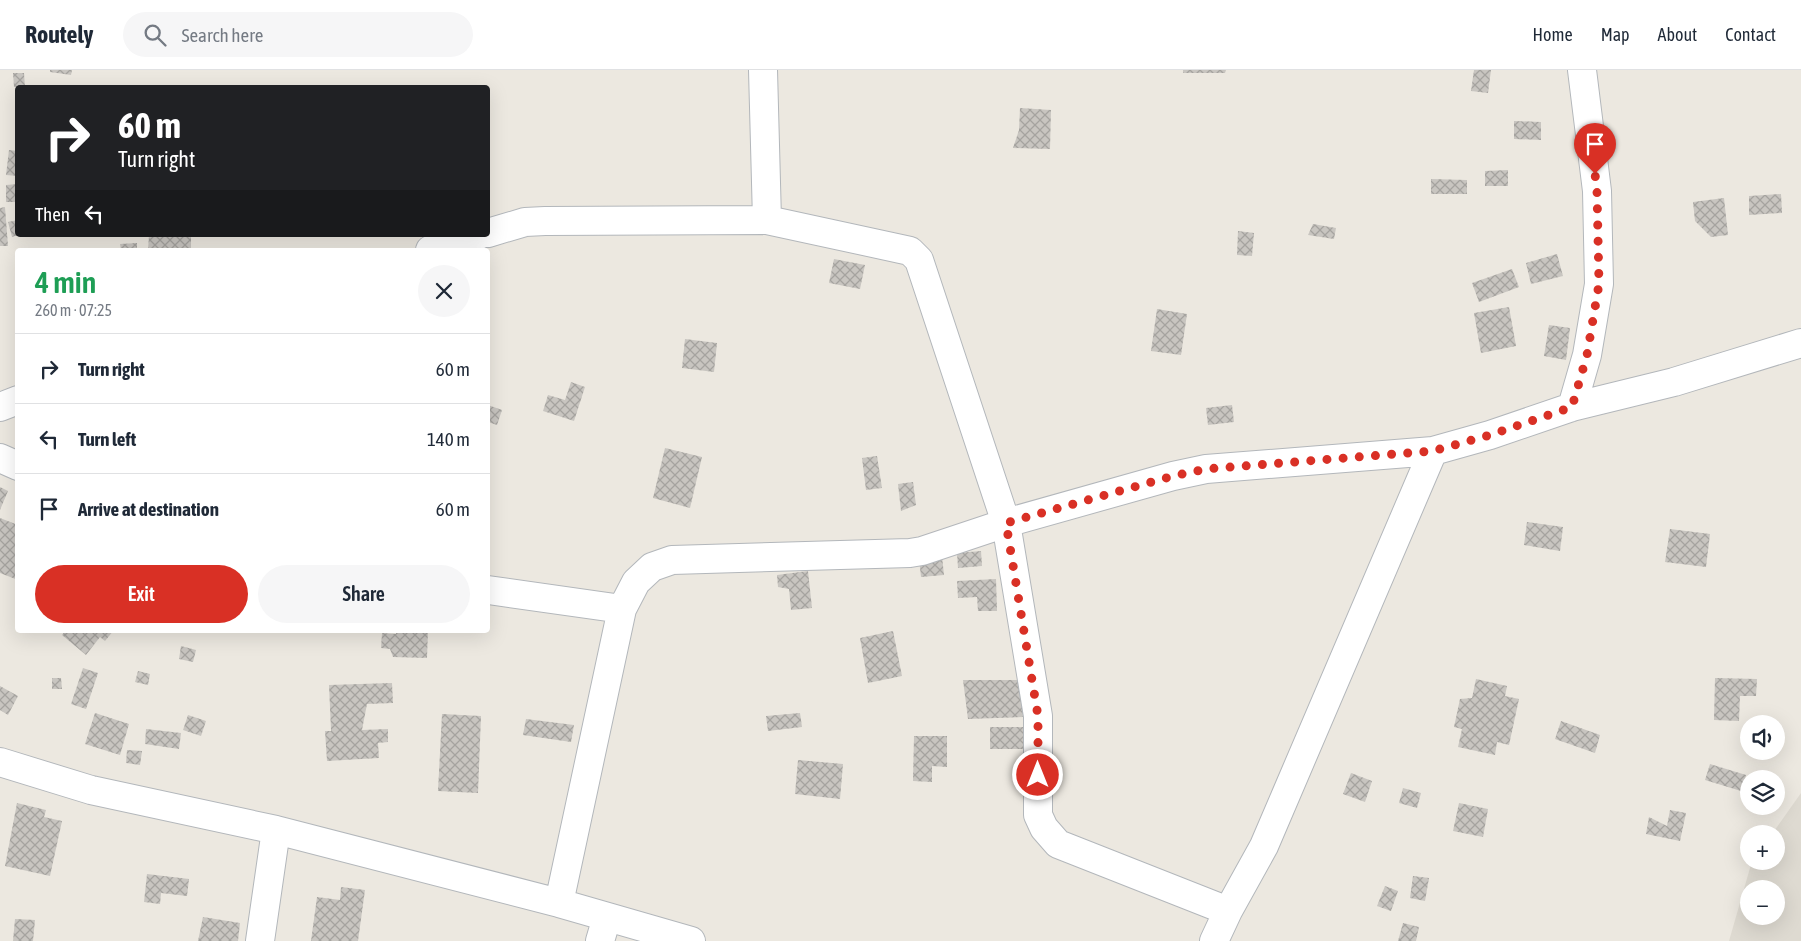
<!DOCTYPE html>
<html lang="en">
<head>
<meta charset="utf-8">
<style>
  :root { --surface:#fff; --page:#f6f6f7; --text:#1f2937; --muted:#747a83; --line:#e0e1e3; --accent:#d93025 }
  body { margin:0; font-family:"Asap Condensed",sans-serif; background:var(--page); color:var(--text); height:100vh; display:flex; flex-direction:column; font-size:19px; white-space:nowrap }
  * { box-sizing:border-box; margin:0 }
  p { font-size:16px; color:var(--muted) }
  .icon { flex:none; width:28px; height:28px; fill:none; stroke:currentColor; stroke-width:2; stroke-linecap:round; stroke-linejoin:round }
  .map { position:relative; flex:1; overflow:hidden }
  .sheet { position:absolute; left:15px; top:178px; width:475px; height:385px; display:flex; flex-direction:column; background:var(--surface); border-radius:5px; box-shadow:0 5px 20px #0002 }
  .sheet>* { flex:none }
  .banner { position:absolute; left:15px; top:15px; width:475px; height:152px; border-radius:5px; box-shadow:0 5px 20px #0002; background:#202124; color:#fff; overflow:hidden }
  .tools { position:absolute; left:1740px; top:645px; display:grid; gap:10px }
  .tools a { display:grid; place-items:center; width:45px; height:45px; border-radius:50%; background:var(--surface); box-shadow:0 5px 20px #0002; font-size:25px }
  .pin { position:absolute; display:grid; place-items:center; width:42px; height:42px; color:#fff; margin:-51px -21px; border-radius:50% 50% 50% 0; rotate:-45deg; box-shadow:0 0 5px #0007 }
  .pin .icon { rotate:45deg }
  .me { position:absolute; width:55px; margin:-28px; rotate:0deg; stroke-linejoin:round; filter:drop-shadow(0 0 4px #0008) }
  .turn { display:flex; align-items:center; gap:18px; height:105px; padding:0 20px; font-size:22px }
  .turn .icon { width:65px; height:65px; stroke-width:2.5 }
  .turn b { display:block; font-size:35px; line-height:42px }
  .then { display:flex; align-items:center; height:48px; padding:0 20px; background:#0003; gap:10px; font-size:19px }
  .round { display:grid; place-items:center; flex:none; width:52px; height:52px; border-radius:26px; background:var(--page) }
  .head { display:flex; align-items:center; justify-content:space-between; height:85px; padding:0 20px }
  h1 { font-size:30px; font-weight:600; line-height:38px; color:#1e9e55 }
  .button { display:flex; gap:10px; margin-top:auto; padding:10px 20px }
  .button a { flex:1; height:58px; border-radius:30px; background:var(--accent); color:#fff; font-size:20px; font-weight:600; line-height:58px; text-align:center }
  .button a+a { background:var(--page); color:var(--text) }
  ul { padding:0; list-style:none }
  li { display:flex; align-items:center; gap:15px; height:70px; padding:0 20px; border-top:1px solid var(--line) }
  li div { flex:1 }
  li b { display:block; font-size:19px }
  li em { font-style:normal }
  header { display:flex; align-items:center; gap:30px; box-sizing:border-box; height:70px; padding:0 25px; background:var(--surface); border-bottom:1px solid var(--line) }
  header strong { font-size:24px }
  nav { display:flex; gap:28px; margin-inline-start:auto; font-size:18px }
  .search { width:350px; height:45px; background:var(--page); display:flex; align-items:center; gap:12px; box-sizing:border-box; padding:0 18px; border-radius:28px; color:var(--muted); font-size:19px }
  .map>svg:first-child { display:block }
</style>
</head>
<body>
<header>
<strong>Routely</strong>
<div class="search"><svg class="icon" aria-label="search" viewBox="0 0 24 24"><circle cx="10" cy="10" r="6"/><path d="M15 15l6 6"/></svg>Search here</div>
<nav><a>Home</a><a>Map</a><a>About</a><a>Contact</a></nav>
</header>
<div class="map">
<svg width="1801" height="871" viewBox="0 0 1801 871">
  <defs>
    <pattern id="building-cross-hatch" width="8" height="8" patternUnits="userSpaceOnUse" patternTransform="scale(1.25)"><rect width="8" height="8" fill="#c8c5c0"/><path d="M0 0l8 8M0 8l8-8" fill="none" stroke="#a5a39f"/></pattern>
  </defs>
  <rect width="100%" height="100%" fill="#ece8e0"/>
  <path fill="#dedad1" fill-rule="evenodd" d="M1801 723V871H1729L1752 791H1776V764H1772ZM1749 819H1776V846H1749Z"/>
  <path fill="url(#building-cross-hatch)" d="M50 0H72L71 5 50 2Z
    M1183 0H1226L1225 3H1183Z
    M1474 0H1491L1488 23 1471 21Z
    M13 3H24L25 17H14Z
    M1020 38 1051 40 1050 79 1013 78 1019 60Z
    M1514 51 1541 52V70L1514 69Z
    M9 80 18 81V106L6 105Z
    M1508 100V116H1485V101Z
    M1431 109 1467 110V124H1431Z
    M18 114V132H6V115Z
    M1781 124 1782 143 1749 145V126Z
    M1724 128 1728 165 1711 167 1695 151 1693 132Z
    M5 137 8 176H0V138Z
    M18 150V165L12 167 8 152Z
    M1313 154 1336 158 1334 169 1308 165Z
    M1238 161 1254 163 1252 186 1237 185Z
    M149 165H191V180H148Z
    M137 173V180H121L120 174Z
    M1557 184 1563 206 1531 214 1526 193Z
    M834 189 865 195 860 219 829 213Z
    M1512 199 1519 217 1479 232 1472 213Z
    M1509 237 1516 276 1481 283 1474 243Z
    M1157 239 1187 244 1181 285 1151 281Z
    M1549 255 1570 258 1566 290 1544 286Z
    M685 269 717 273 714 302 682 298Z
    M571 312 585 317 574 351 543 341 548 325 565 330Z
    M488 335 502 340 497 355 488 352Z
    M1232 335 1234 352 1208 355 1206 338Z
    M665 378 702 387 690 438 653 428Z
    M877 386 882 418 866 420 862 388Z
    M913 412 916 435 901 441 898 414Z
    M0 417 8 421 0 440Z
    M0 448 18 455V510L0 503Z
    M1527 452 1563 457 1560 481 1524 475Z
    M1670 459 1710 464 1706 497 1665 492Z
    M981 481 982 496 958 498 957 483Z
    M942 486 944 505 921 507 919 489Z
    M808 501 812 538 791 540 789 519 778 517 777 505Z
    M996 509 997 541H978L977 527 958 528 957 511Z
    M66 560H114L105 571 100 567 86 585 62 565Z
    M396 560H428L427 588 393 587 390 579 381 578 382 563 396 564Z
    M893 561 902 606 868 613 860 568Z
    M181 576 196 580 193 592 179 589Z
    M83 598 98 603 86 639 71 634Z
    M138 601 150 604 148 615 135 612Z
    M52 608H61L62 619H52Z
    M1715 608 1757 609 1756 626H1740L1739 651 1714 650Z
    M1476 609 1507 616 1505 626 1519 629 1509 675 1497 672 1495 685 1458 677 1462 659 1454 657 1460 629 1472 628Z
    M963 610H1021L1023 647 968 649Z
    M392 613 393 633 367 634 362 660 388 659V672L378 673 379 688 327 691 325 661H331L329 615Z
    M0 616 18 626 8 645 0 640Z
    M95 643 129 654 120 685 85 674Z
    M800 643 802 657 768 661 766 646Z
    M442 644 481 646 478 723 438 721Z
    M188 645 206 651 201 666 183 660Z
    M526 649 574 655 571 672 523 665Z
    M1561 651 1600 665 1595 683 1555 669Z
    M990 657H1026V679H990Z
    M146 659 181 663 179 679 145 674Z
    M914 666H947V697L932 696V712L913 711Z
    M127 680 142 681 140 695 126 693Z
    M798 690 843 694 840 729 795 724Z
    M1710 694 1746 705 1741 721 1705 710Z
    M1351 703 1372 711 1365 732 1343 724Z
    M1403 718 1421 723 1417 738 1399 733Z
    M17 733 46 740 44 747 62 751 50 806 5 796Z
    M1459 733 1488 739 1483 767 1453 761Z
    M1670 740 1686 743 1680 771 1646 764 1649 747 1667 756Z
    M147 804 189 809 187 826 161 823 160 834 144 832Z
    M1413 806 1429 808 1425 831 1410 828Z
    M1385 816 1398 821 1391 841 1377 836Z
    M341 817 365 820 358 871H311L317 827 340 830Z
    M203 847 240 853 238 871H198Z
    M15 849 35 850 33 871H13Z
    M1403 853 1419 857 1416 871H1398Z"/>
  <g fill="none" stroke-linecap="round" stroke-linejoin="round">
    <defs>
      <path id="minor" d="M763 0 767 150
        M488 163 525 152 545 151 767 150 910 181 919 190 1006 453 1038 646V745L1044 758 1058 774 1228 841
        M430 180 479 165
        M0 337 18 330
        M1572 337 1587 285 1599 214 1597 121 1582 0
        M0 388 18 396
        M488 520 622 539
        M0 692 91 720 276 760 559 833 691 871
        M559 833 622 539 636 512 652 497 672 490 910 483 922 481 1006 453 1173 406 1206 399 1433 381 1490 365 1572 337 1674 312 1801 273
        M260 871 276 760
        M600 871 607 847
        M1214 871 1228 841 1264 776 1433 381"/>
    </defs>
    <use href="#minor" stroke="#b3b7bb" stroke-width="30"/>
    <use href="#minor" stroke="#fff" stroke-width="28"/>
  </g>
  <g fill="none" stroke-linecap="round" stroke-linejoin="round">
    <path stroke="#d93025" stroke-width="9" stroke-dasharray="0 16.2" d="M1038 705V646L1006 453 1173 406 1206 399 1433 381 1490 365 1572 337 1587 285 1599 214 1597 121 1595 104"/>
  </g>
</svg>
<div class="tools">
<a><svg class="icon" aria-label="sound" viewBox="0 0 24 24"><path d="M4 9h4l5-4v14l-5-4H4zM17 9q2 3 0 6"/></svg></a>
<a><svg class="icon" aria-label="layers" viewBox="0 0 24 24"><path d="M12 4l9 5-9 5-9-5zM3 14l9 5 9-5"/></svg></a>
<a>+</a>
<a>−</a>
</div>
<div class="pin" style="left:1595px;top:104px;background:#d93025"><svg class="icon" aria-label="arrive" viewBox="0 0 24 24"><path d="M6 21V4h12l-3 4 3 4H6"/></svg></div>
<svg class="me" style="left:1038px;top:705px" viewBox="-20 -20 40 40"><circle r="17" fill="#d93025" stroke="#fff" stroke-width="3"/><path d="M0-11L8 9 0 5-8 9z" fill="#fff"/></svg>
<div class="banner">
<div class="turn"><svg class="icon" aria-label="right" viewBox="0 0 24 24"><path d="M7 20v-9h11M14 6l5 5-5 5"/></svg><div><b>60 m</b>Turn right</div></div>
<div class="then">Then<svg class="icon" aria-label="left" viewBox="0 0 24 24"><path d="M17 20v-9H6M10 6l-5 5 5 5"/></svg></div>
</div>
<section class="sheet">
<div class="head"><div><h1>4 min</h1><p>260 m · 07:25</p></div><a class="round"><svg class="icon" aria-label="close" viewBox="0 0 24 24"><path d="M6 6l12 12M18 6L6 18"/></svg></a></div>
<ul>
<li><svg class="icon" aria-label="right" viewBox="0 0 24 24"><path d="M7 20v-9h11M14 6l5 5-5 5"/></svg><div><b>Turn right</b></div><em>60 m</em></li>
<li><svg class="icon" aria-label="left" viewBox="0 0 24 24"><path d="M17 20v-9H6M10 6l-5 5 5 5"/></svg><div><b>Turn left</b></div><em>140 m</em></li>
<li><svg class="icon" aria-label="arrive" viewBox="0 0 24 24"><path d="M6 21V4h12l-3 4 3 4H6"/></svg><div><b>Arrive at destination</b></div><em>60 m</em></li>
</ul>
<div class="button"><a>Exit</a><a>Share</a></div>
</section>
</div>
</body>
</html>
